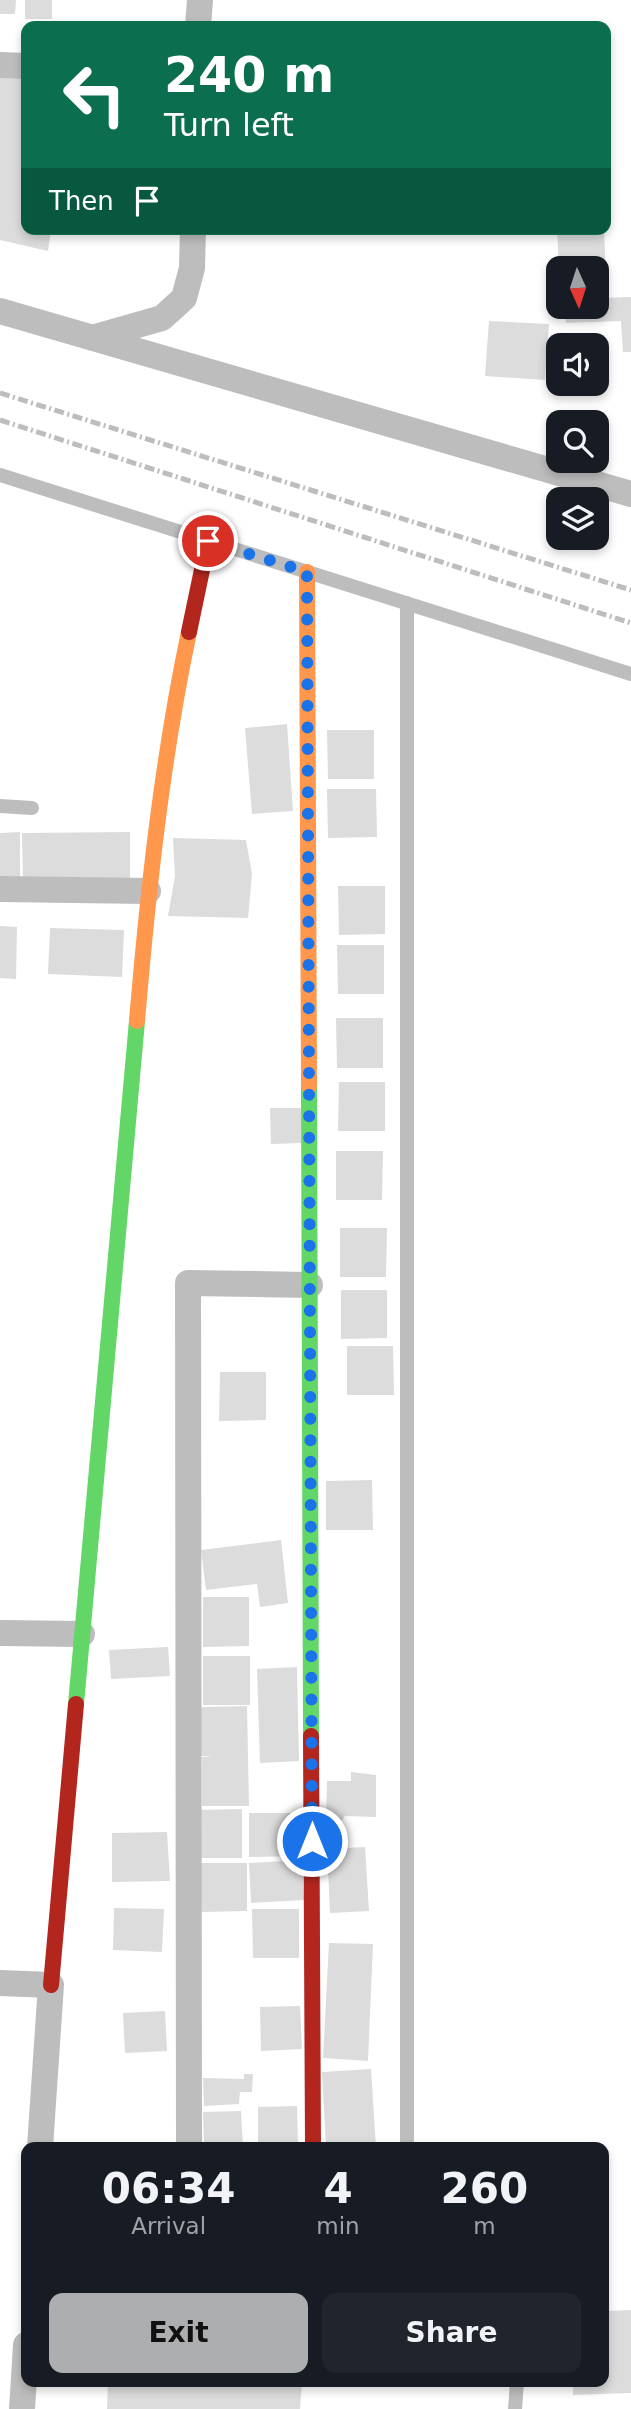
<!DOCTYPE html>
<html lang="en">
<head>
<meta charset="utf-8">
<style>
  :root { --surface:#171b24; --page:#20242c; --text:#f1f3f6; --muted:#9ea1a6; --accent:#adaeaf }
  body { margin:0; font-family:"DejaVu Sans",sans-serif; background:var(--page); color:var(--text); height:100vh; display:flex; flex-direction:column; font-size:26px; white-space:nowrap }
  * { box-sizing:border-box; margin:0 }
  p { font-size:23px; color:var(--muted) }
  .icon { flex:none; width:38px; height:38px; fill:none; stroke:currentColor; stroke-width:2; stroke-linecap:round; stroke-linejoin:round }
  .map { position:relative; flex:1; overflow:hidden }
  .side { position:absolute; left:21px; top:2142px; width:588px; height:245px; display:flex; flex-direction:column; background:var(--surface); border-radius:14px; box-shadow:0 4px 10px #0003 }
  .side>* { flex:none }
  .hud { position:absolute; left:21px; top:21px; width:590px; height:214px; border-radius:14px; box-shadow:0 4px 10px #0003; background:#0b6e4f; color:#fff; overflow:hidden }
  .needle { width:46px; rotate:177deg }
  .buttons { position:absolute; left:546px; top:256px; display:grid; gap:14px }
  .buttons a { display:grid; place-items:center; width:63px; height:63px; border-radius:14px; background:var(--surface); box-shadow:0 4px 10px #0003; font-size:35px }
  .pin { position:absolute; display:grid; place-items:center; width:60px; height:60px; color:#fff; margin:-30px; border:4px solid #fff; border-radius:50%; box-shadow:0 2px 7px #0007 }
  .me { position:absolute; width:77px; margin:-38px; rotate:0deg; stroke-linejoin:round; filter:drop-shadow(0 0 5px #0008) }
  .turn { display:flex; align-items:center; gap:24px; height:147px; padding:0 28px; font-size:32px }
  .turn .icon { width:91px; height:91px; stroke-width:2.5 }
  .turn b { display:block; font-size:49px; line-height:60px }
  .then { display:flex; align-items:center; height:66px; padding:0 28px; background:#0003; gap:14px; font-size:26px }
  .eta { display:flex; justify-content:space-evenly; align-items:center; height:119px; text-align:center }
  .eta b { font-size:42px; font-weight:800; line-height:49px }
  .action { display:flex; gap:14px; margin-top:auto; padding:14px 28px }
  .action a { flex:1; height:80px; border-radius:14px; background:var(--accent); color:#111; font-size:28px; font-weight:800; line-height:80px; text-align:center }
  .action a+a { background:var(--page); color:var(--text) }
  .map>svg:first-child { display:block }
</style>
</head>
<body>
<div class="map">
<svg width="631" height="2409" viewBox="0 0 631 2409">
  <rect width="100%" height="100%" fill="#fff"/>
  <path fill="#dcdcdc" d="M0 0H16L15 14H0Z
    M25 0H52V19H25Z
    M0 74 26 76V229H51L48 251 0 240Z
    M557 229H604L607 296H597V268H559Z
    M631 297V352H623L621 321 566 323 565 306H597V298Z
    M489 321 549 324 545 380 485 376Z
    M287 724 293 811 252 814 245 728Z
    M327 730H374V779H328Z
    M327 789H376L377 837 328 838Z
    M20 832V882H0V833Z
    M130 832V880L23 881 22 833Z
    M173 838 246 840 252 874 248 918 168 916 175 876Z
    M338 886H385V934L339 935Z
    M0 926 17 927 16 979 0 978Z
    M50 928 124 930 122 977 48 974Z
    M337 945H384V994H338Z
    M336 1018H383V1068H337Z
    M339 1082H385V1131H338Z
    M270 1108H301V1143L271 1144Z
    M336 1151H383L382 1200H336Z
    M340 1228H387L386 1277H340Z
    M341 1290H387V1338L341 1339Z
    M347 1346H393L394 1395H347Z
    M220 1372H266V1420L219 1421Z
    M372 1480 373 1530H326V1481Z
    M281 1540 288 1603 260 1607 257 1584 206 1590 201 1550Z
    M203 1597H249V1646L203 1647Z
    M168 1647 170 1676 111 1679 109 1650Z
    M203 1656H250V1705H203Z
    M297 1667 299 1761 260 1763 257 1669Z
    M247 1706 249 1806H202V1757L212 1756H200V1707Z
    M351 1772 376 1775V1817L345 1816 339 1825H326L327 1781H351Z
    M242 1809V1858H195V1810Z
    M249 1813H299V1856L249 1857Z
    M167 1832 170 1881 112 1882V1833Z
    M365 1847 369 1911 330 1913 327 1849Z
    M302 1860 304 1900 251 1903 249 1863Z
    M200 1863H247V1911L201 1912Z
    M114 1908 164 1909 162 1952 113 1950Z
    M252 1909H299V1958H253Z
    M329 1943 373 1944 368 2061 323 2058Z
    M300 2006 302 2049 261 2051 260 2007Z
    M165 2011 167 2051 125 2053 123 2013Z
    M371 2069 376 2147H326L322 2072Z
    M244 2074H253L252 2092H240L239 2104 204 2106 203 2078 244 2079Z
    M297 2106 298 2147H258V2107Z
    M241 2111 243 2147H204L203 2112Z
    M631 2310V2393L573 2395V2382H604V2311Z
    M108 2382H302L300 2409H107Z"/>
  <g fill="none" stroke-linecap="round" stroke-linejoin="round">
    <path stroke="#bdbdbd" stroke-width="14" d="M0 475 631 674
      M0 806 32 808
      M407 2147V603
      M515 2409 517 2382"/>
    <path stroke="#bdbdbd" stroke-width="26" d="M198 26 200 0
      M0 65 26 66
      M0 311 631 494
      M92 338 162 318 184 298 192 268 193 229
      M0 889 148 891
      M0 1633 82 1634
      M0 1983 51 1985 40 2147
      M189 2147 188 1283 310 1285
      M22 2409 26 2345"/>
    <path stroke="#63d668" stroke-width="16" d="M309 1086 311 1736
      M76 1704 137 1021"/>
    <path stroke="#ff974d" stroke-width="16" d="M307 572 309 1086
      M137 1021C148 890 162 760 189 632"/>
    <path stroke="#b3261e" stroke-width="16" d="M189 632 208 541
      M311 1736 313 2147
      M51 1985 76 1704"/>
    <path stroke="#bdbdbd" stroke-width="5" stroke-dasharray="10 3.5 2 3.5" stroke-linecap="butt" d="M0 393 631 590
      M0 420 631 623"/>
  </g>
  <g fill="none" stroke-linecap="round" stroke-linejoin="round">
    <path stroke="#1a73e8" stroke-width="12" stroke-dasharray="0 21.6" d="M208 541 307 572 312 1841"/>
  </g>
</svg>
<div class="buttons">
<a><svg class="needle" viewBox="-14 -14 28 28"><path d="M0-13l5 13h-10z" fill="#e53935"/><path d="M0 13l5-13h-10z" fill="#9ea1a6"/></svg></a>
<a><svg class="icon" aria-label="sound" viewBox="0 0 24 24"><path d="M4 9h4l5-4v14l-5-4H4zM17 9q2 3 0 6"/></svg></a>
<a><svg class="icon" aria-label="search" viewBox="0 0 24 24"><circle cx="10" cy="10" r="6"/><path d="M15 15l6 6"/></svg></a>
<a><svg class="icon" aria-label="layers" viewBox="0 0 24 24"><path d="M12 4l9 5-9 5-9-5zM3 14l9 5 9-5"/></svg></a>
</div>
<div class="pin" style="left:208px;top:541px;background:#d93025"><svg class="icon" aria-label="arrive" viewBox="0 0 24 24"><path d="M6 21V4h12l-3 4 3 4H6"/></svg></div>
<svg class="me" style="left:312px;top:1841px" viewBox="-20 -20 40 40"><circle r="17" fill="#1a73e8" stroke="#fff" stroke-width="3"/><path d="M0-11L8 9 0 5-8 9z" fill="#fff"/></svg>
<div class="hud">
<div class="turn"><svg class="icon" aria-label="left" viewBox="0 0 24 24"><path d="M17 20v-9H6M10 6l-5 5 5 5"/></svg><div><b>240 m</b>Turn left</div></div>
<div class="then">Then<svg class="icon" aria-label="arrive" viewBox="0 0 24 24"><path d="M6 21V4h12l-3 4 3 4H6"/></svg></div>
</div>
<section class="side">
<div class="eta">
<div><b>06:34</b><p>Arrival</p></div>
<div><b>4</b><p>min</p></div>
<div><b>260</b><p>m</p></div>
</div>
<div class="action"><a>Exit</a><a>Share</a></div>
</section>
</div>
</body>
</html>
